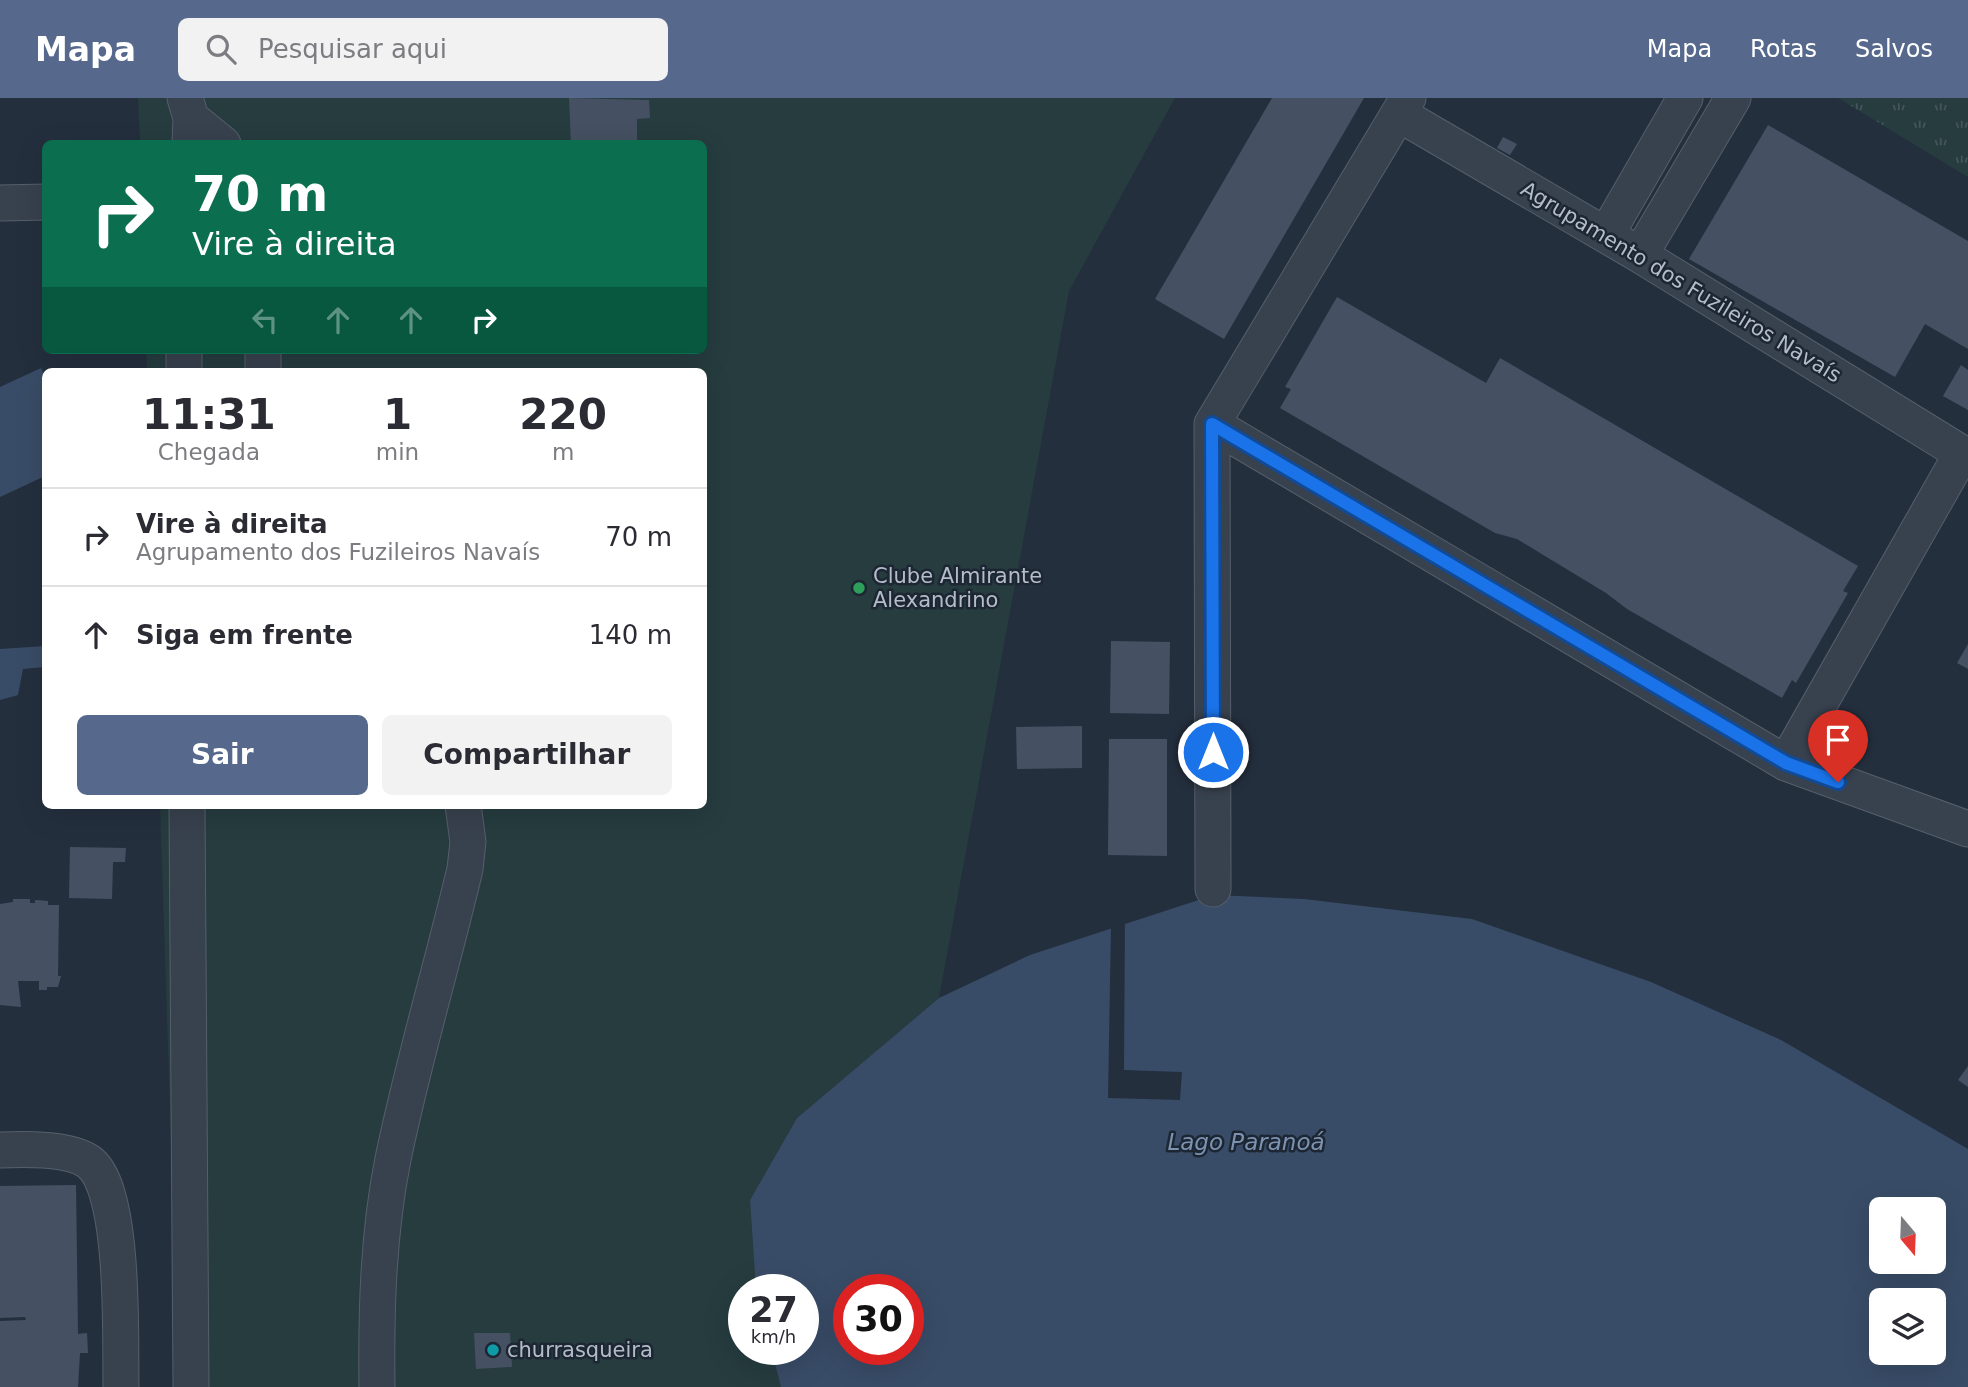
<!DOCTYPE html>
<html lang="pt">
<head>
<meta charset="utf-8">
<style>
  :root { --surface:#fff; --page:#f2f2f3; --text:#2b2b33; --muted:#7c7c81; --line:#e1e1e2; --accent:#56698c }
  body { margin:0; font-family:"DejaVu Sans",sans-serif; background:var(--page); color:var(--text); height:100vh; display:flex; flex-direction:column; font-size:26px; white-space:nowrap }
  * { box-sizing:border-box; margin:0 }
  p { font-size:23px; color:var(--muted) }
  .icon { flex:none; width:38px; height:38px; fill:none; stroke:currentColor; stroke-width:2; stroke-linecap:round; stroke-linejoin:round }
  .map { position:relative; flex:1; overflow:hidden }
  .sheet { position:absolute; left:42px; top:270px; width:665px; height:441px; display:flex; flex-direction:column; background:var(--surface); border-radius:10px; box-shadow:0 7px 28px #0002 }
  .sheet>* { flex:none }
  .banner { position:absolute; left:42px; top:42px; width:665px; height:214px; border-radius:10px; box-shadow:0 7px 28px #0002; background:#0b6e4f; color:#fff; overflow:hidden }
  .needle { width:46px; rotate:161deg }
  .buttons { position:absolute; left:1869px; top:1099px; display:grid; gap:14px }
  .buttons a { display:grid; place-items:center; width:77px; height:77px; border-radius:10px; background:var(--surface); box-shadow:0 7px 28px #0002; font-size:35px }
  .speed { position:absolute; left:728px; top:1176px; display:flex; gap:14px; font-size:35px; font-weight:700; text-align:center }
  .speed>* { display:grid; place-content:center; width:91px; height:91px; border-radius:50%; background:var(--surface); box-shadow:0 7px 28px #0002; line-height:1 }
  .speed small { font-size:18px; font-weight:400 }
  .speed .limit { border:10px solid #d22; background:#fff; color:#111 }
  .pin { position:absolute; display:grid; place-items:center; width:60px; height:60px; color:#fff; margin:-72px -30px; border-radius:50% 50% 50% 0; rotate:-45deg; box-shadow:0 0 7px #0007 }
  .pin .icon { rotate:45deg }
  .me { position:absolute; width:77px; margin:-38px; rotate:0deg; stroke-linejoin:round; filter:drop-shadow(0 0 5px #0008) }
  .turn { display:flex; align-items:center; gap:24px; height:147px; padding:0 35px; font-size:32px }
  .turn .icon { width:91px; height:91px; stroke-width:2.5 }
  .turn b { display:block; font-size:49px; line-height:60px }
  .lanes { display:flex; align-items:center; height:66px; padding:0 35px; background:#0003; justify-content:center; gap:35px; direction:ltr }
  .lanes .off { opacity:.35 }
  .eta { display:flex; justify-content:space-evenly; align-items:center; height:119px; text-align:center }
  .eta b { font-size:42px; font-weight:600; line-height:49px }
  .button { display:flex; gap:14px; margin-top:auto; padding:14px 35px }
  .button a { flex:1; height:80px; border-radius:10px; background:var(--accent); color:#fff; font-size:28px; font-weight:600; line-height:80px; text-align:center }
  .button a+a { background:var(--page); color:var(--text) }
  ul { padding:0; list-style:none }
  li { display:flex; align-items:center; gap:21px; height:98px; padding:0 35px; border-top:2px solid var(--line) }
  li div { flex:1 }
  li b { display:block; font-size:26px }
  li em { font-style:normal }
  header { display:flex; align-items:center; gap:42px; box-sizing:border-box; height:98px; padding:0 35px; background:var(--accent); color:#fff }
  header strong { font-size:33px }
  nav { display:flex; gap:38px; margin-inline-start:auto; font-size:24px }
  .search { width:490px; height:63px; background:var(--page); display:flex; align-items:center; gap:18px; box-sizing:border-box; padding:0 24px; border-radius:10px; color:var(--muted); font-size:26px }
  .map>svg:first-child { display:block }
</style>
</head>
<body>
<header>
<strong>Mapa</strong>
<div class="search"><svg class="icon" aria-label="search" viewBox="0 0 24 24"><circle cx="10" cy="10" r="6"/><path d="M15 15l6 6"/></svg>Pesquisar aqui</div>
<nav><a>Mapa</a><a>Rotas</a><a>Salvos</a></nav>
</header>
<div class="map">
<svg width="1968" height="1289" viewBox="0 0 1968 1289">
  <defs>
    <pattern id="grass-tufts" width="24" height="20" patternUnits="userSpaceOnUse" patternTransform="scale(1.75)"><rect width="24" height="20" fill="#263c3f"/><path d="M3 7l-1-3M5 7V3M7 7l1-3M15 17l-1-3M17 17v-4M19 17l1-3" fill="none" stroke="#435659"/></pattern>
  </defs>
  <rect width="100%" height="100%" fill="#242f3e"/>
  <path fill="url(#grass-tufts)" d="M1838 0H1968V79Z"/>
  <path fill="#263c3f" d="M138 0H1175L1069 193 939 900 797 1020 750 1102 756 1192H744V1251H771L781 1289H179L160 707H704V273H147L146 252H704V46L140 45Z"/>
  <path fill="#394c67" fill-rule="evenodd" d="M41 270 46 280 45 378 0 399V289Z
    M45 548V569L23 571 18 597 0 602V551Z
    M1214 797 1304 801 1472 821 1651 884 1781 942 1968 1051V1289H781L771 1251H803V1192H756L750 1102 797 1020 939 900 1030 857ZM1881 1111H1934V1164H1881ZM849 1192H908V1251H849ZM1881 1202H1934V1255H1881Z"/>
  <path fill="#242f3e" d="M1125 821 1124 972 1182 974 1180 1002 1108 1000 1111 827Z"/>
  <path fill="#455162" d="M569 0 649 2 650 20 637 21V46H571Z
    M1272 0H1364L1224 241 1155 201Z
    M1768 27 1968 143V251L1925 226 1895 279 1689 161Z
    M1503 39 1517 46 1510 57 1497 50Z
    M1337 199 1486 285 1500 260 1858 468 1843 493 1848 495 1796 585 1792 582 1782 600 1627 511 1606 495 1517 441 1495 435 1280 310 1291 291 1285 289Z
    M1961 267 1968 272V312L1943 298Z
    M1111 543 1170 544 1169 616 1110 615Z
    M1968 546V571L1957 565Z
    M1082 628V670L1017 671 1016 629Z
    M1109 641H1167V758L1108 757Z
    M70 749 126 750 125 764H113L112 801 69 800Z
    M13 801H30V805H35V802L48 803V807H59L58 878H61L58 889H47V892H39V883H18L21 909 0 907V806L13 804Z
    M1968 968V989L1958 982Z
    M76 1087 78 1236 87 1235 88 1255H80L78 1289H0V1223L26 1222 25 1219 0 1220V1088Z
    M474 1235H510L512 1269 476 1271Z"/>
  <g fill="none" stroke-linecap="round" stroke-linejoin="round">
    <defs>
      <path id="minor" d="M185 0 191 20 190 46
        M1408 0 1212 326 1786 665 1962 355
        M1399 16 1640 157 1968 359
        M191 20 223 46
        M0 105 46 104
        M1606 137 1685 0
        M1640 157 1733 0
        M184 252V273
        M263 273V252
        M1212 326 1213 791
        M1786 665 1968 731
        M187 707 191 1289
        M0 1052C24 1051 70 1050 89 1064 126 1091 120 1243 121 1289
        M377 1289C376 1213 378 1136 393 1061 413 964 442 868 465 771L468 744 463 707"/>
    </defs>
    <use href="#minor" stroke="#565f6c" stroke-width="37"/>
    <use href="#minor" stroke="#38414e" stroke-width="35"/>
  </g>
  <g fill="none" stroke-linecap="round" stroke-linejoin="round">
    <defs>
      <path id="route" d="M1213 654 1212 326 1786 665 1838 684"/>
    </defs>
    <use href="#route" stroke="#114b97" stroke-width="18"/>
    <use href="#route" stroke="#1a73e8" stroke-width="12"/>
  </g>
  <circle fill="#2e9e5b" stroke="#1d2633" stroke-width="2.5" cx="859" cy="490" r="7"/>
  <circle fill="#0f9aa8" stroke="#1d2633" stroke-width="2.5" cx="493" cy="1252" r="7"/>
  <g text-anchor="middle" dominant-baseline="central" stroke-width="5" stroke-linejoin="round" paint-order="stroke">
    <g font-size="21" fill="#b4bcc9" stroke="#1d2633">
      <text transform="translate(1681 184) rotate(31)">Agrupamento dos Fuzileiros Navaís</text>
    </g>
    <g font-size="21" fill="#b4bcc9" stroke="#1d2633" text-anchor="start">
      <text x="873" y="478">Clube Almirante<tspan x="873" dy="24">Alexandrino</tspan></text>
      <text x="507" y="1252">churrasqueira</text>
    </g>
    <g font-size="23" font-style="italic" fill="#7c92b1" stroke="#1d2633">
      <text x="1246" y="1044">Lago Paranoá</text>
    </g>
  </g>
</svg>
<div class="buttons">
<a><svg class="needle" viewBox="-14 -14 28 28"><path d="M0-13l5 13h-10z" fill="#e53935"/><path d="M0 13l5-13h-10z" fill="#7c7c81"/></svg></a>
<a><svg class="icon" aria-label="layers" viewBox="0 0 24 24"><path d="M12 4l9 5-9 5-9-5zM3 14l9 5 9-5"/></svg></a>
</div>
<div class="speed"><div>27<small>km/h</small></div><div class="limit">30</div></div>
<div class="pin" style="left:1838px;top:684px;background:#d93025"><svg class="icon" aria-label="arrive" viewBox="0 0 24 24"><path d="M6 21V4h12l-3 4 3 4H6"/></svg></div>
<svg class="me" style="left:1213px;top:654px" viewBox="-20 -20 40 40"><circle r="17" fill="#1a73e8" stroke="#fff" stroke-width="3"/><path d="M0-11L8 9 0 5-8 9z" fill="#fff"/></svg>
<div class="banner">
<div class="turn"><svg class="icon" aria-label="right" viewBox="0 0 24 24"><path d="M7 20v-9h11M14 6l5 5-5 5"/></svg><div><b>70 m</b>Vire à direita</div></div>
<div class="lanes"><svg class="icon off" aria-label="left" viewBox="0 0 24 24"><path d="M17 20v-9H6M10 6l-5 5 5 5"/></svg><svg class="icon off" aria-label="ahead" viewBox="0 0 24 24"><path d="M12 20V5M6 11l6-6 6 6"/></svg><svg class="icon off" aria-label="ahead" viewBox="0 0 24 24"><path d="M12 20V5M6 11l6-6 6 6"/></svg><svg class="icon" aria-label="right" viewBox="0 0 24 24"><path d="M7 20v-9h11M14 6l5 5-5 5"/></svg></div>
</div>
<section class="sheet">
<div class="eta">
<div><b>11:31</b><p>Chegada</p></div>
<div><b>1</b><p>min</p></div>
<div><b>220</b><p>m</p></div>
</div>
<ul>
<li><svg class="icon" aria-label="right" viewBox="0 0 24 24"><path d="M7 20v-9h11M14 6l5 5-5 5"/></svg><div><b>Vire à direita</b><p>Agrupamento dos Fuzileiros Navaís</p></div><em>70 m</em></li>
<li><svg class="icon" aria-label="ahead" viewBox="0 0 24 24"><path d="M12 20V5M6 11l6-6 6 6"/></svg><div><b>Siga em frente</b></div><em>140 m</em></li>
</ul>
<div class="button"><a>Sair</a><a>Compartilhar</a></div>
</section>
</div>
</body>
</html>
